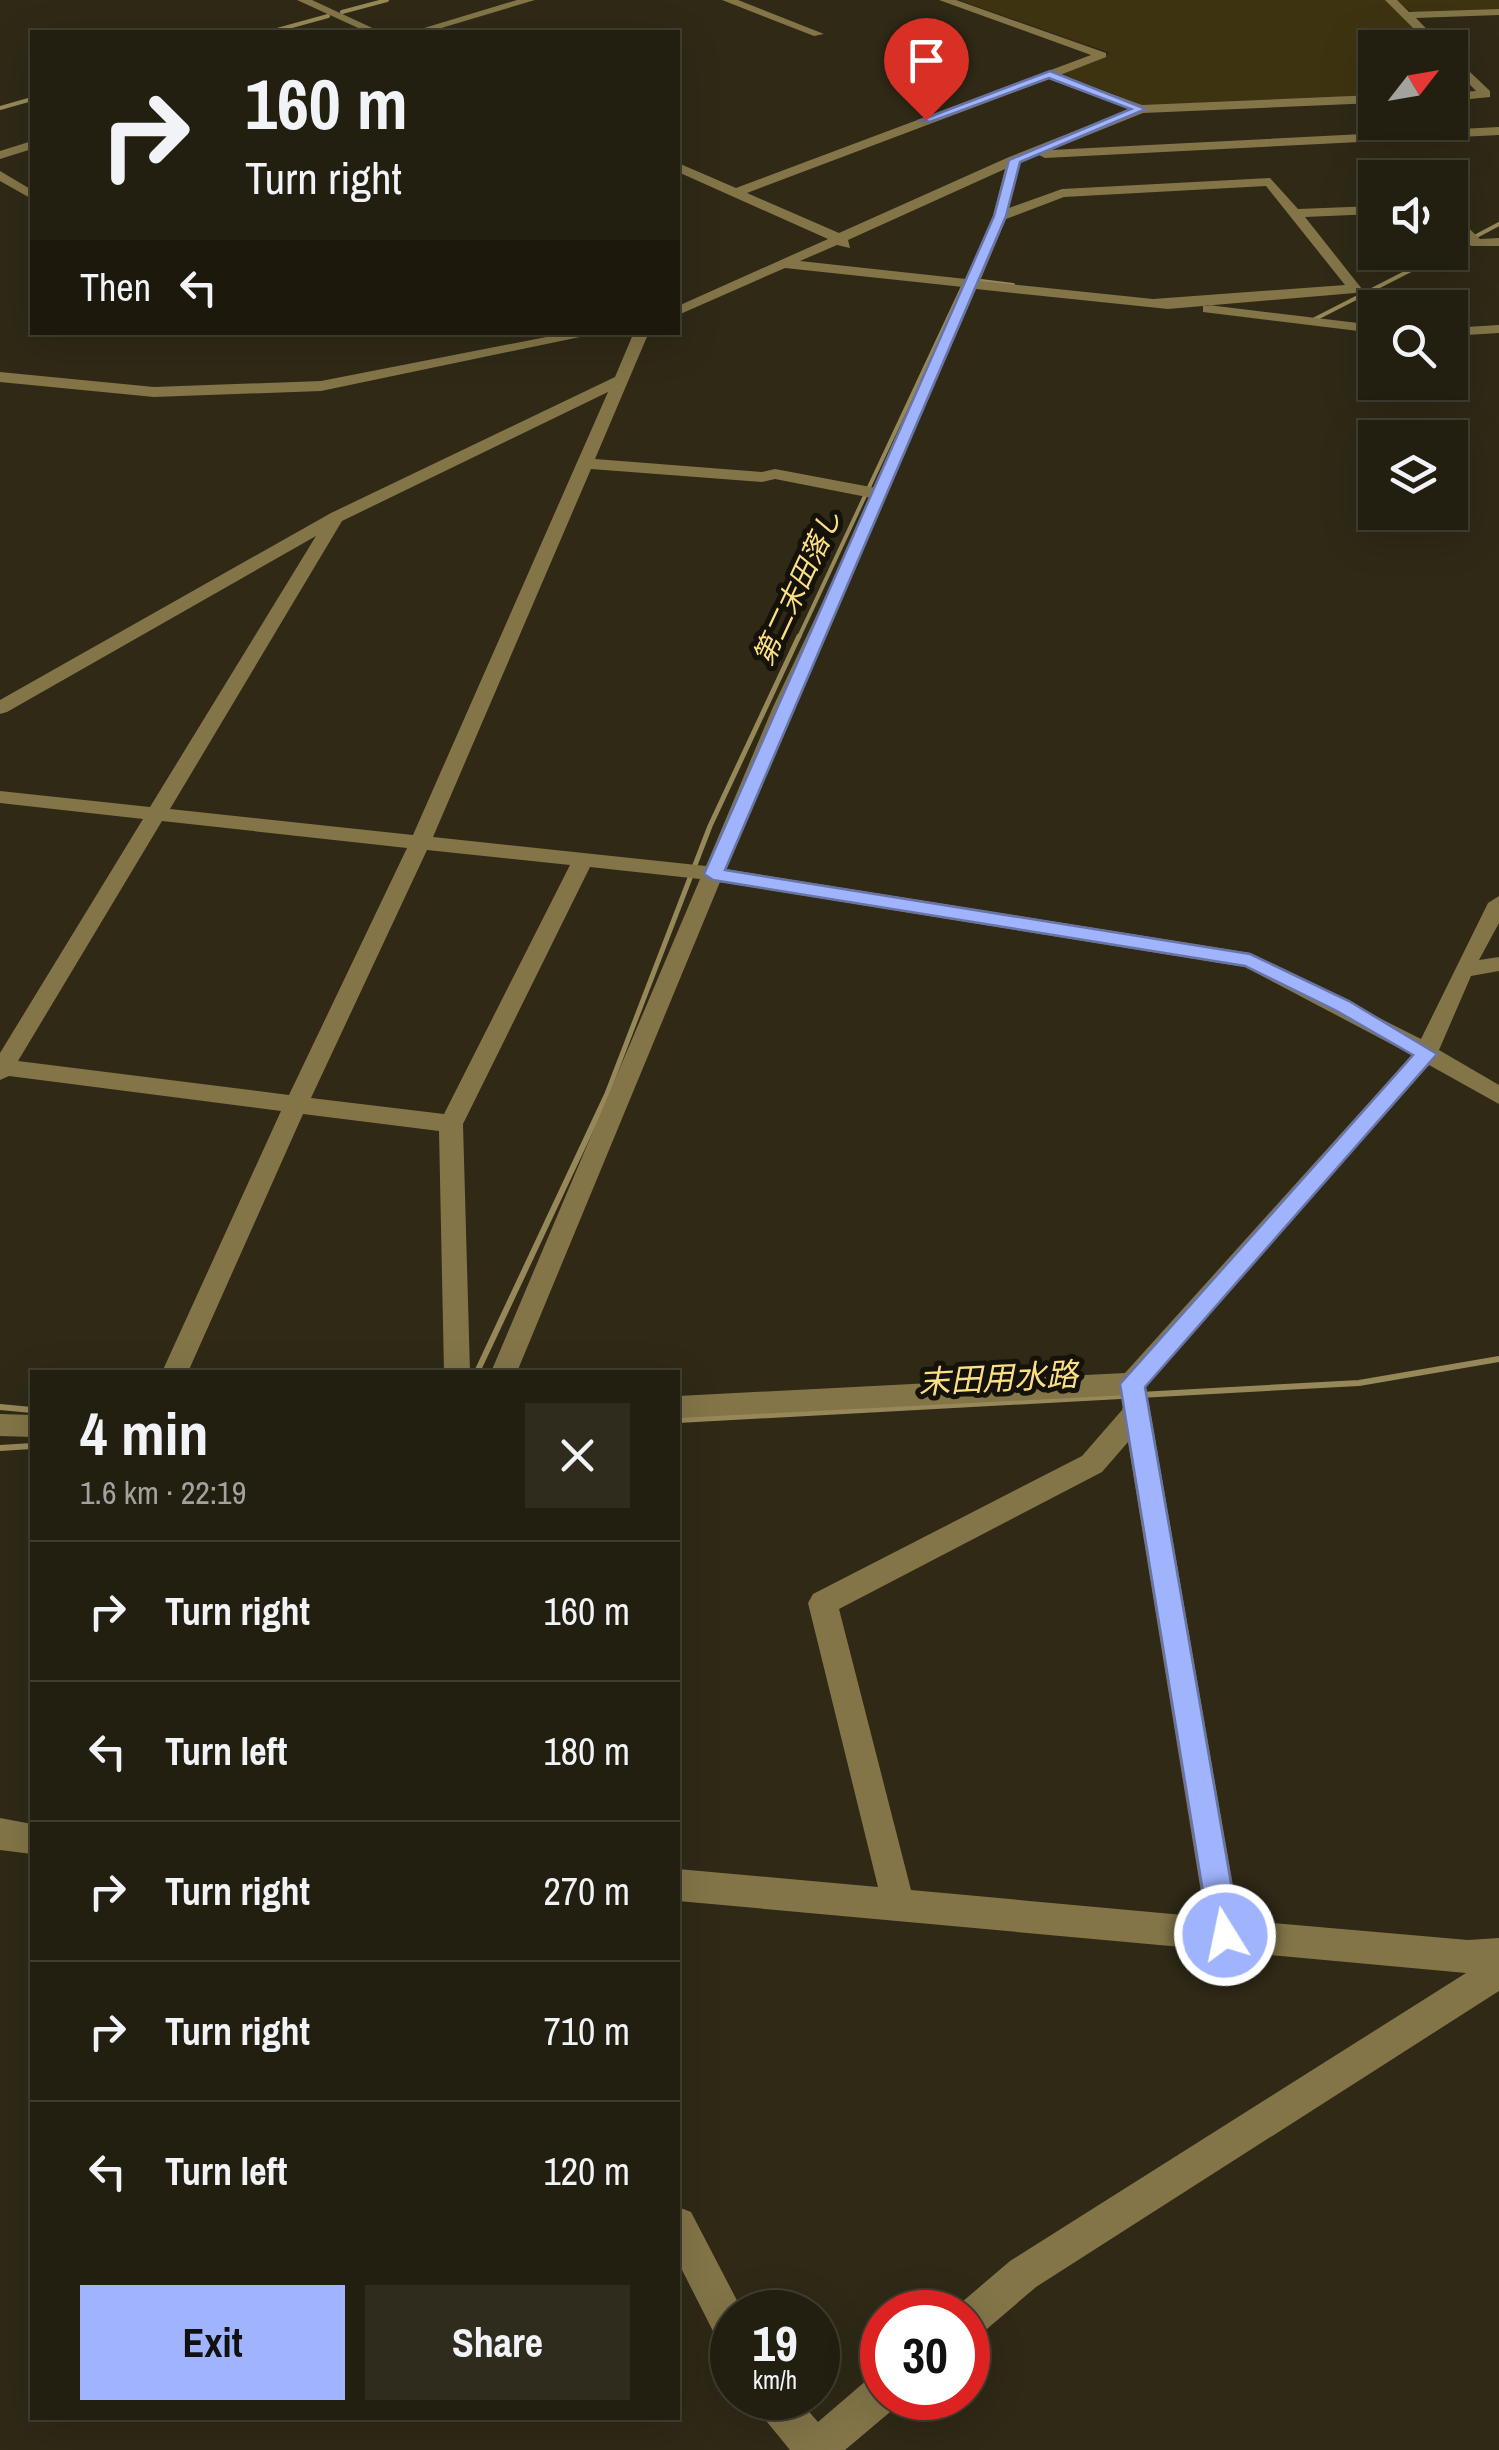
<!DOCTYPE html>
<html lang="en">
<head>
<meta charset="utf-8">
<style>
  :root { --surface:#231f10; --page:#2f2c1e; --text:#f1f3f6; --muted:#a3a29f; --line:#403d30; --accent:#a0b3fd }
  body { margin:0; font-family:"Archivo Narrow","Noto Sans JP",sans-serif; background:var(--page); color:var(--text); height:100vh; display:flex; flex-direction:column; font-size:38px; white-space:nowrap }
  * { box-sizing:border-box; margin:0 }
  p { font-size:32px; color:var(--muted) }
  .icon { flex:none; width:55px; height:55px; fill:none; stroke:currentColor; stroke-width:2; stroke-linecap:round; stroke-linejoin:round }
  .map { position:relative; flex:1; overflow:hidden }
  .details { position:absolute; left:30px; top:1370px; width:650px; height:1050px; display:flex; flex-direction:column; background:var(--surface); border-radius:0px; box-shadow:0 10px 40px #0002,0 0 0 2px var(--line) }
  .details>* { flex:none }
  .top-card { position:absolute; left:30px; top:30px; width:650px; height:305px; border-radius:0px; box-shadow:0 10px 40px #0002,0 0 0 2px var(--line); background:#231f10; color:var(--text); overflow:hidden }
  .needle { width:65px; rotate:59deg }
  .fabs { position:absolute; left:1358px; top:30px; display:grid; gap:20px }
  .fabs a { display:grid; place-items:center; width:110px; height:110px; border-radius:0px; background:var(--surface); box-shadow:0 10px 40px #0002,0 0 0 2px var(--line); font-size:50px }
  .speed { position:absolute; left:710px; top:2290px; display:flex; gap:20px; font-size:50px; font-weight:700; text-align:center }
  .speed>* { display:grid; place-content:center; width:130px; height:130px; border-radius:50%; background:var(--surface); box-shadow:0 10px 40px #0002,0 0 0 2px var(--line); line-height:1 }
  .speed small { font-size:25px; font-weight:400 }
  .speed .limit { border:15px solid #d22; background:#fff; color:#111 }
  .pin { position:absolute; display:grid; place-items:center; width:85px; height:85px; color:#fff; margin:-102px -42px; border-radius:50% 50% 50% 0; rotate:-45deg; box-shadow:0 0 10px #0007 }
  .pin .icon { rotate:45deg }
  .me { position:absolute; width:110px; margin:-55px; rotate:350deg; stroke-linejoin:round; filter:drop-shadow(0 0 8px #0008) }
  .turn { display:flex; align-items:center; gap:35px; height:210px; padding:0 50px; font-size:45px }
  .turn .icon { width:130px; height:130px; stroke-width:2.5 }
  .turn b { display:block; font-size:70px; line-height:85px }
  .then { display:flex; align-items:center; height:95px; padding:0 50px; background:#0003; gap:20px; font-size:38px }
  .round { display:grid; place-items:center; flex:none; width:105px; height:105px; border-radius:0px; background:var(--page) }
  .headline { display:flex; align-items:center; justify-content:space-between; height:170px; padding:0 50px }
  h1 { font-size:60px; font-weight:700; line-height:75px }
  .cta { display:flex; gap:20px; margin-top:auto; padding:20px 50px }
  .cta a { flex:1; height:115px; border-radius:0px; background:var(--accent); color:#111; font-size:40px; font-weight:700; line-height:115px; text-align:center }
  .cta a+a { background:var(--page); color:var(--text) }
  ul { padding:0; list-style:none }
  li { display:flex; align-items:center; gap:30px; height:140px; padding:0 50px; border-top:2px solid var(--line) }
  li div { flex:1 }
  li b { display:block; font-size:38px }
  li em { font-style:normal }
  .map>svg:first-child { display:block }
</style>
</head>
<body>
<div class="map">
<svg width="1499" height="2450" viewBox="0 0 1499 2450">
  <rect width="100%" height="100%" fill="#2f2916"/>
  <path fill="#3e3311" d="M959 0H1386L1431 47 1375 48V96L1150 108 1062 74 1111 53Z
    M1395 0H1499V9L1413 13Z"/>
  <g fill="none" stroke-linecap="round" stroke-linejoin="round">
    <path stroke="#968858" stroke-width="4" d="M342 12 387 0
      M270 32 328 16
      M0 108 32 99
      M1450 250 1499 224
      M981 281 1013 285
      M1313 320 1446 252
      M798 639 965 282"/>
    <path stroke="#968858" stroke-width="5" d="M605 1099 710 826 799 636"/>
    <path stroke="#968858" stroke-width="6" d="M477 1372 606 1097
      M0 1407 32 1410
      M678 1420 1359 1383 1499 1359
      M0 1448 32 1446"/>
    <path fill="#837548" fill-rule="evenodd" d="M297 0H312L381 32H367Z
      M517 0H535L428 32H411Z
      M722 0H738L824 34 814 36Z
      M939 0H956L1106 53V57L1060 75 1142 105 1375 95V103L1143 113 1051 150 1499 127V135L1045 158 1039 155 1020 162 1009 208 1062 189 1270 178 1298 209 1375 206V214L1305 217 1362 289 1355 293 1168 309 976 289 725 869 1250 953 1421 1039 1488 903 1499 896V923L1479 960 1499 957V971L1471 976 1439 1050 1499 1085V1104L1429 1065 1137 1393 1145 1396 1149 1404 1239 1920 1468 1940 1499 1938V1991L1036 2287 981 2334 968 2340V2312H953L955 2308 1010 2261 1466 1973 678 1901V1869L878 1887 808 1603 813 1594 1082 1456 1122 1410 1128 1395 678 1418V1396L1125 1373 1412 1055 1245 967 720 882 517 1372H491L700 879 590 867 463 1124 470 1372H444L439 1131 303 1114 188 1372H162L281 1111 9 1076 0 1080V1053L143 819 0 803V791L150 807 316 536 7 712 0 714V700L331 513 615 377 634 332H649L595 459 762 472 775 469 876 488 963 287 785 268 678 315V306L828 239 678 172V163L736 188 1091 55ZM1049 79 1130 109 1009 157 839 233 747 193ZM1005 169 993 216 966 279 800 261 837 245 850 248 848 240ZM1266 186 1345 285 1153 299 980 281 1006 219 1064 197ZM608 392 413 835 170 809 342 521ZM591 469 762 482 775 479 872 498 773 707 706 866 433 837ZM162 821 407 848 289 1095 18 1061ZM427 850 570 865 444 1114 311 1098ZM1128 1442 1205 1917 911 1890 839 1609 1102 1472Z
      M1385 0H1397L1409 12 1499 9V15L1416 18 1445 48H1433Z
      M1450 53 1490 91V97L1450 101V93L1476 91 1450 64Z
      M32 141V149L0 159V151Z
      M0 171 32 190V199L0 181Z
      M1450 210 1480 239 1499 238V246H1471L1450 222Z
      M1208 305 1375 325V333L1203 312V306Z
      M1499 325V333L1450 336V328Z
      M572 332H604L321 391 154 397 0 382V372L154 387 321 381Z
      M0 1414 32 1415V1437L0 1436Z
      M0 1818 32 1824V1854L0 1850Z
      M678 2207 691 2212 743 2312H732V2349L719 2343 678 2262Z
      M882 2374V2398H899L896 2407 845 2450H790L759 2412 754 2398H797L818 2422 868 2379Z"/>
  </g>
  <path fill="#a0b3fd" stroke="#6874a4" stroke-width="2.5" d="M1050 71 1146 109 1020 162 1006 216 725 870 1250 954 1349 1001 1437 1054 1145 1387 1240 1935 1235 1946 1225 1950 1214 1946 1210 1935 1120 1384 1413 1055 1335 1010 1245 966 713 880 704 874 994 216 1009 160 1131 109 1049 78 930 122 921 120Z"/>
  <g text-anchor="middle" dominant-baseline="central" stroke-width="10" stroke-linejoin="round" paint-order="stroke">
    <g font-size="28" font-style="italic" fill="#fbdf85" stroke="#151209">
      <text transform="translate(797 587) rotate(-65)">第二末田落し</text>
    </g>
    <g font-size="32" font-style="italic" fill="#fbdf85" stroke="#151209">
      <text transform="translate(998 1378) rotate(-3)">末田用水路</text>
    </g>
  </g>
</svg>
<div class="fabs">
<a><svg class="needle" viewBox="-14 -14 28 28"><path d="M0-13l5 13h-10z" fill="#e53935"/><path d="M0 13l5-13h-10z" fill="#a3a29f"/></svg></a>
<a><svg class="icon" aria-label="sound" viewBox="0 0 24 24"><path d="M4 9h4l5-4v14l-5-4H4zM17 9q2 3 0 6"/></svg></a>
<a><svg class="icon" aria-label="search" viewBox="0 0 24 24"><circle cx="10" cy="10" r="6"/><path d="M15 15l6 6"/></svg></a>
<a><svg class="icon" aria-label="layers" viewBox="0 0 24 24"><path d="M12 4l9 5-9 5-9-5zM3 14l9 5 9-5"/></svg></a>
</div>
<div class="speed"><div>19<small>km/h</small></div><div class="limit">30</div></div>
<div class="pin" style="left:926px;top:120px;background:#d93025"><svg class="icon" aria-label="arrive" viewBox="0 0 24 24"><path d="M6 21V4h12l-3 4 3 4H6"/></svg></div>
<svg class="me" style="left:1225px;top:1935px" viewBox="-20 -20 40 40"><circle r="17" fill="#a0b3fd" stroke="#fff" stroke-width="3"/><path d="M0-11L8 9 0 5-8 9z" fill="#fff"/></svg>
<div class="top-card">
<div class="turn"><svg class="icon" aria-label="right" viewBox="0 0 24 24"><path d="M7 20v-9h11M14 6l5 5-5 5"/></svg><div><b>160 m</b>Turn right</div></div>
<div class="then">Then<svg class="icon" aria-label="left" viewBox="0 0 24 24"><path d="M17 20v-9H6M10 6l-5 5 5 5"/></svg></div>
</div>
<section class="details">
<div class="headline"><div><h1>4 min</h1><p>1.6 km · 22:19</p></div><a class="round"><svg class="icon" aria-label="close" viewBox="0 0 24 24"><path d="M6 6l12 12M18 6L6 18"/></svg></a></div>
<ul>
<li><svg class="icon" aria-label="right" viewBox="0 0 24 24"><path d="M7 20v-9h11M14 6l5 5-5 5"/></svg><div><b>Turn right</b></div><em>160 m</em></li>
<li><svg class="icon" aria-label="left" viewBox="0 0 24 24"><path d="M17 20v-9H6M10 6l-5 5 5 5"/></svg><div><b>Turn left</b></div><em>180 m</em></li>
<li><svg class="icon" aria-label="right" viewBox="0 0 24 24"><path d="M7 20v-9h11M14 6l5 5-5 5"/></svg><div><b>Turn right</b></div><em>270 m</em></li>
<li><svg class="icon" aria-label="right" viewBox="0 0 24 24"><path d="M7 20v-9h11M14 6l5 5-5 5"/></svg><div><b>Turn right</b></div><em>710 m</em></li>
<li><svg class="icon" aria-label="left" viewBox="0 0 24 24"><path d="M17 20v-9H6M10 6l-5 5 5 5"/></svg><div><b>Turn left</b></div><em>120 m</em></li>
</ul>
<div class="cta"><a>Exit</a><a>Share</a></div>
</section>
</div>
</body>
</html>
